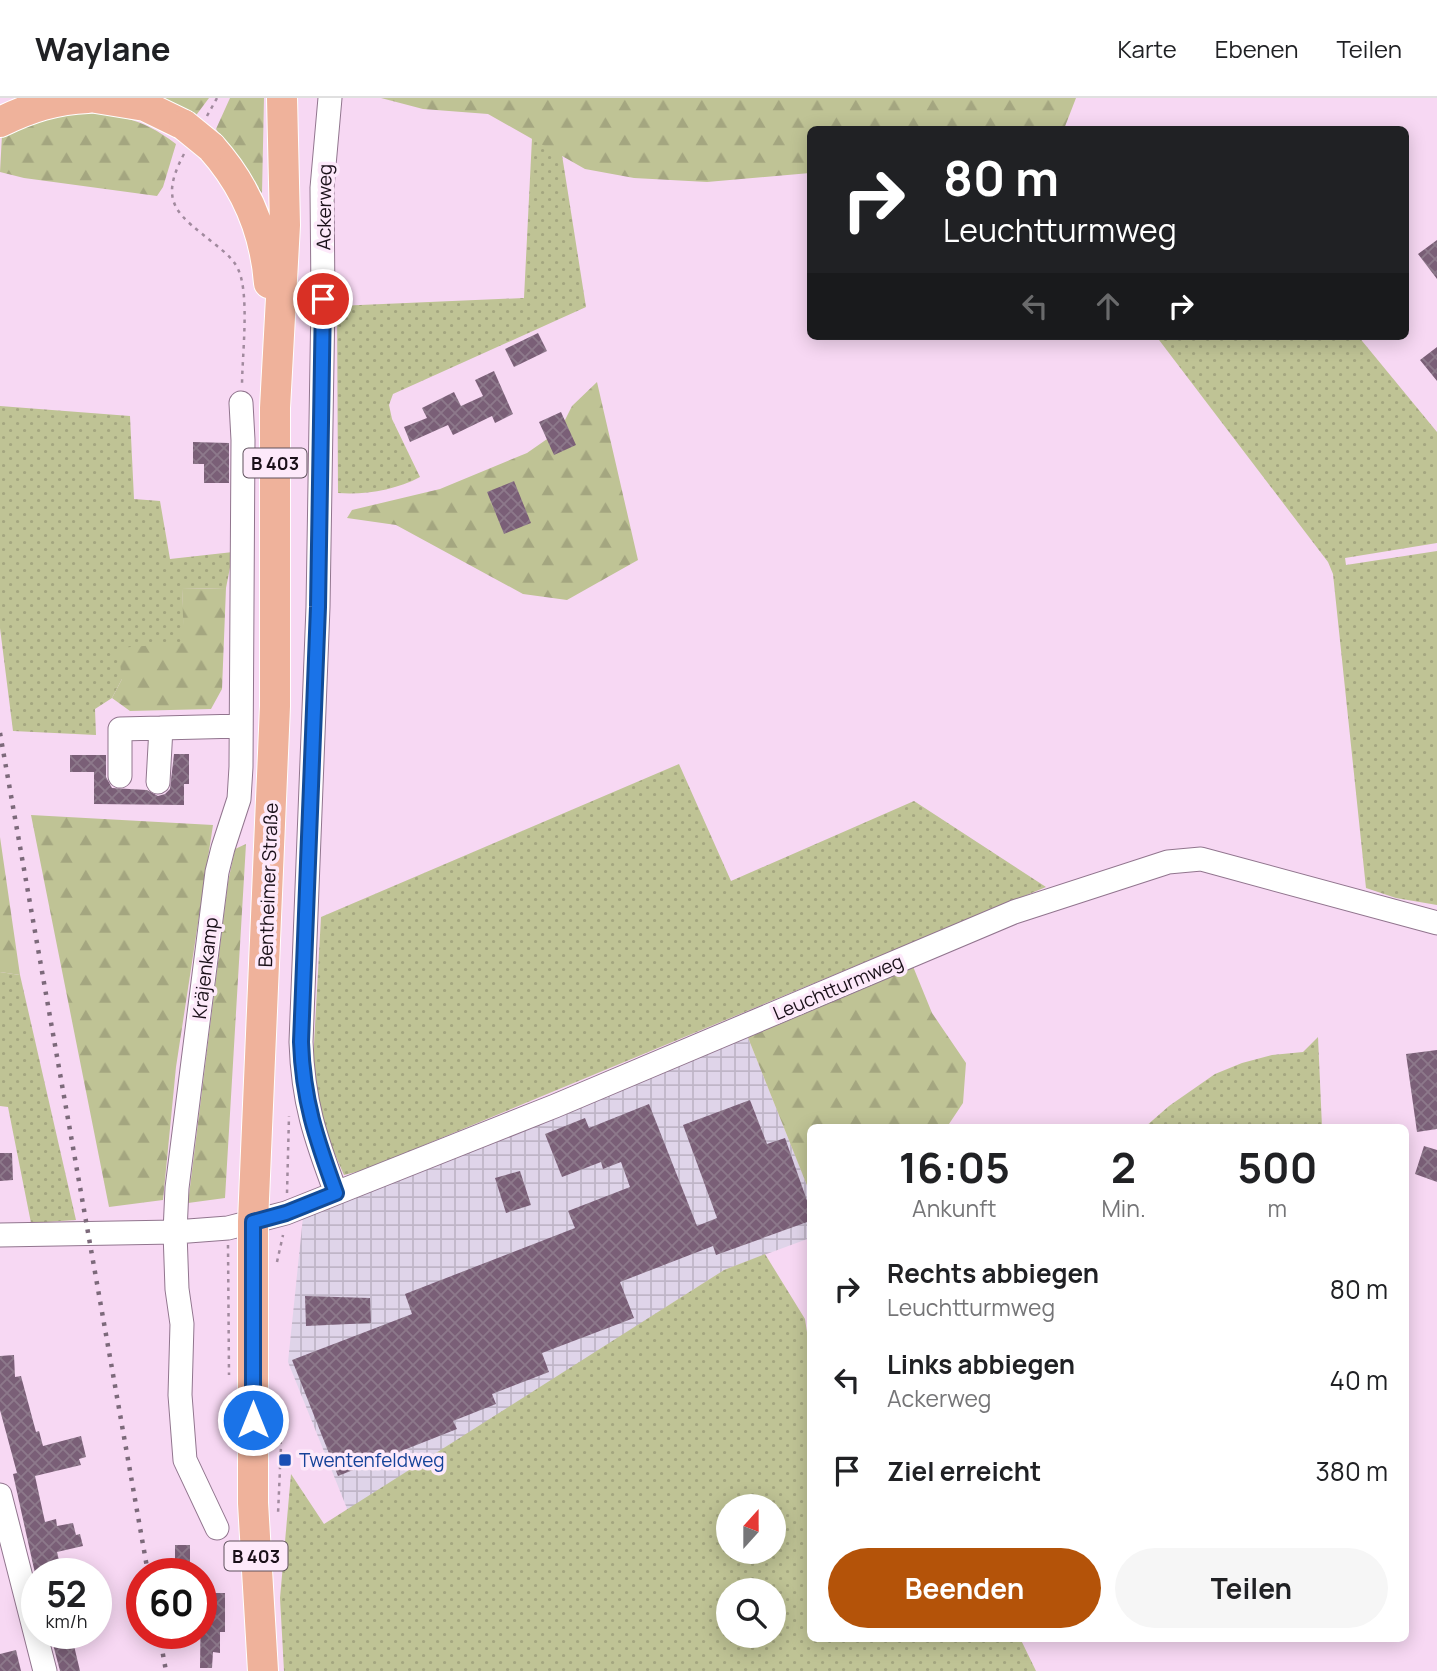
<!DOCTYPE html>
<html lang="de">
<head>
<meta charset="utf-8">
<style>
  :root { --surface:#fff; --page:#f6f6f6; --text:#202124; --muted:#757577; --line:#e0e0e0; --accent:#b45309 }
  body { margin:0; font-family:Manrope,sans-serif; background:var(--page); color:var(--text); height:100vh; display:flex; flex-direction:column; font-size:26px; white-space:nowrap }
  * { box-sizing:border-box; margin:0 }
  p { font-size:23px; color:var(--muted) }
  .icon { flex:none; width:38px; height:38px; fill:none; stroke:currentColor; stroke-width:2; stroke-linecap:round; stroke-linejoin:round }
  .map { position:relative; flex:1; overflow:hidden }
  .panel { position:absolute; left:807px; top:1026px; width:602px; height:518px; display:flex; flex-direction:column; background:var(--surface); border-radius:10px; box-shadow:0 4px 18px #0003 }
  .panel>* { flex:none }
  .top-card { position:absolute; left:807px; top:28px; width:602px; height:214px; border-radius:10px; box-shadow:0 4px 18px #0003; background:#202124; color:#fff; overflow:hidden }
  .needle { width:46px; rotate:21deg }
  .fabs { position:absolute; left:716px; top:1396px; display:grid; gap:14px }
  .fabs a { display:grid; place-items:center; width:70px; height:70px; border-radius:50%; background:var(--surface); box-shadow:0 4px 18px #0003; font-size:35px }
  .speed { position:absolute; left:21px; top:1460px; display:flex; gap:14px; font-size:35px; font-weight:700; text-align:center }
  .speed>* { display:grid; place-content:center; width:91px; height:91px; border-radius:50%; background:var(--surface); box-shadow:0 4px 18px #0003; line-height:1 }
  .speed small { font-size:18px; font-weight:400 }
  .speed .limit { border:10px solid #d22; background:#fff; color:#111 }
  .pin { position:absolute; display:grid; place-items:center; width:60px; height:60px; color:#fff; margin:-30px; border:4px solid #fff; border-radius:50%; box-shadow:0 2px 7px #0007 }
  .me { position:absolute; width:77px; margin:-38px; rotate:0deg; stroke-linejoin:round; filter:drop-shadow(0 0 5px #0008) }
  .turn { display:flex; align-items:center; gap:24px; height:147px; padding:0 21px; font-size:32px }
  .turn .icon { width:91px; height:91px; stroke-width:2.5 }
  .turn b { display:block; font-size:49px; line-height:60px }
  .lanes { display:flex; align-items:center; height:66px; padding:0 21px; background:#0003; justify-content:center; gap:35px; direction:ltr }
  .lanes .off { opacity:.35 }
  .eta { display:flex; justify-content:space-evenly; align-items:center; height:119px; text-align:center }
  .eta b { font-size:42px; font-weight:700; line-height:49px }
  .button { display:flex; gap:14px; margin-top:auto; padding:14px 21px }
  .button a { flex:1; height:80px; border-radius:42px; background:var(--accent); color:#fff; font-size:28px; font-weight:700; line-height:80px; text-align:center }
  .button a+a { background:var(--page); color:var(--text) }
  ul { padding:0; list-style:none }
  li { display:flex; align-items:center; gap:21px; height:91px; padding:0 21px }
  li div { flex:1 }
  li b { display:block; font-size:26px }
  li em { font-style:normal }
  header { display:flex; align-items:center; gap:42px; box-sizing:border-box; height:98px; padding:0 35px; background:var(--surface); border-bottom:2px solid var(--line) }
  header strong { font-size:33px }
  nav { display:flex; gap:38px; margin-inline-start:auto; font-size:24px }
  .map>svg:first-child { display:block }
</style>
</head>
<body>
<header>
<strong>Waylane</strong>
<nav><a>Karte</a><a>Ebenen</a><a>Teilen</a></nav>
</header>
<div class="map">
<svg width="1437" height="1573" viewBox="0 0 1437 1573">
  <defs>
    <pattern id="industrial-grid" width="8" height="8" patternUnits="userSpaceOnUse" patternTransform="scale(1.75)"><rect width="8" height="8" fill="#dfd4e9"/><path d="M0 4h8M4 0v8" fill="none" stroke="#bfb5c7"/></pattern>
    <pattern id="grass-dots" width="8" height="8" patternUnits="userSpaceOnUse" patternTransform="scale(1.75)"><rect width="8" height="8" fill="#bfc395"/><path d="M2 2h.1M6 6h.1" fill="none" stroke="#a4a680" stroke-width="1.8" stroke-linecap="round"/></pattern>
    <pattern id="forest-firs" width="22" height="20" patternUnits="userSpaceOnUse" patternTransform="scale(1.75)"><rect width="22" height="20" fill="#bfc395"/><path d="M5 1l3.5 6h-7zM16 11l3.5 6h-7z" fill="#a4a680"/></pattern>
    <pattern id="building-cross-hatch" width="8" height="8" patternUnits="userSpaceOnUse" patternTransform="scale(1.75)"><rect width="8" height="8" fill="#7a5f77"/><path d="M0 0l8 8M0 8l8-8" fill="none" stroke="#8d798b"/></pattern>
  </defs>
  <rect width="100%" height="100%" fill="#f7d8f3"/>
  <path fill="url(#industrial-grid)" d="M745 932 810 1095V1140L724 1172 348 1413 288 1264 303 1119Z"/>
  <path fill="url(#grass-dots)" fill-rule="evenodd" d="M532 40 562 57 586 209 393 296 389 307 392 321 420 379C396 392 365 397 338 395L337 208 524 200Z
    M1156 238H1358L1437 334V445L1345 460 1346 467 1437 453V807L1396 800 1366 790 1333 476 1328 464Z
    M0 308 130 318 134 401 160 403 170 461 233 454 226 490 182 491 185 545 122 581 112 600 95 611 96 637 13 633 0 530Z
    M679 666 731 783 914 703 1046 789 364 1072 344 1077 324 1031 316 998 313 964 321 819Z
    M0 874 20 877 76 1122 31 1125 8 1009 0 1008Z
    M1318 939 1322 1029H1145L1169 1008 1215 976 1242 965 1272 957 1303 954Z
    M765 1156 805 1221 810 1254V1540H1020L1036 1573H284L280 1500 291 1376 324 1426 724 1172ZM728 1409H774V1454H728ZM728 1493H774V1538H728Z"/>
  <path fill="url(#forest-firs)" d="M147 0H209L194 20Z
    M230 0H264L262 95 249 82 216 31Z
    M381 0H1076L1064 31 810 32V75L707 84 634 80 585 71 488 16 423 11Z
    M69 14C113 16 140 18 176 46L163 89 157 98 24 80 0 74 2 37 9 32Z
    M597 284 638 462 567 502 523 496 396 427 347 420 352 412 440 391 527 355 560 332 572 308Z
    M226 490 222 591 211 611 130 613 112 600 122 581 118 550 184 545 182 491Z
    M31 717 213 727 176 969 163 1102 109 1109Z
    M0 739 20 877 0 874Z
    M246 746 225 1100 188 1105 228 784 235 751Z
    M912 866 932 915 966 965 963 1005 947 1029H810V1095L745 932Z"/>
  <path fill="url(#building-cross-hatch)" d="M1437 142V181L1418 156Z
    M538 235 547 253 514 269 505 251Z
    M1437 249V283L1420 262Z
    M494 273 513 316 495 325 492 318 453 337 448 327 410 344 404 329 427 320 422 310 454 294 461 308 483 298 475 282Z
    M561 314 576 347 554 357 539 324Z
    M193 344 229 345V385H204V366H193Z
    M514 383 531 425 504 436 487 394Z
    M174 656H189V686H184V707L94 706V674H70V657H106V679L112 690 147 692 158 698 165 696 170 691Z
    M1437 952V1031L1417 1034 1406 956Z
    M750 1002 767 1046 785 1040 810 1111V1123L716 1157 713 1148 620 1184 634 1220 542 1255 549 1274 492 1296 496 1306 453 1323 457 1331 338 1378 292 1262 412 1216 405 1196 575 1130 568 1113 630 1089 621 1064 603 1071 601 1064 562 1079 545 1036 585 1020 589 1030 649 1006 697 1128 717 1120 683 1027Z
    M1424 1048 1437 1052V1084L1415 1076Z
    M0 1055H12L13 1082 0 1083Z
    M520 1073 531 1107 506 1115 495 1080Z
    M305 1198 370 1200 371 1225 306 1228Z
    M14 1257 15 1279 21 1278 36 1334 39 1333 43 1348 81 1338 86 1359 79 1361 81 1367 35 1378 45 1424 56 1421 57 1428 73 1425 76 1437 80 1436 83 1448 57 1454 62 1475H35L32 1462 13 1376 17 1375 0 1312V1258Z
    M175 1447H190V1470H175Z
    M201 1495H225V1534H220V1555L213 1554 212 1570H200Z
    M50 1535H71L80 1573H60Z
    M16 1552 21 1573H0V1556Z"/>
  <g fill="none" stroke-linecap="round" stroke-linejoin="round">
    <defs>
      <path id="minor" d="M330 0 322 90 323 201 318 509 301 944C303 1004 315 1039 336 1095
        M120 678V631L161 630
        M158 684 161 630 241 628
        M0 1137 175 1134 228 1130 286 1115 555 1008 1014 814 1168 764 1201 761 1437 825
        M0 1397 45 1573
        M217 1430 185 1362 180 1297 182 1226 177 1191 175 1134 177 1090 217 774 223 750 239 701 241 669 243 342 241 305"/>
      <path id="major" d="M96 0 145 8 184 27
        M0 24C29 10 56 1 88 0
        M211 49C246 88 265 133 269 185
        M263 1573 253 1405V1124L275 608V310L285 127 282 0"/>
    </defs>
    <use href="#minor" stroke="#91758e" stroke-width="25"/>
    <use href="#major" stroke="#fff" stroke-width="32"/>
    <path stroke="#a18a9e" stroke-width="2.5" stroke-dasharray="3.5 5" stroke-linecap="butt" d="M207 18 217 0
      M184 56C157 106 179 117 216 147 224 154 233 160 238 171 250 196 242 258 242 288
      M287 1095 289 1018
      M228 1147 229 1277
      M277 1164 283 1137
      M277 1300 281 1348 278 1416"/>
    <use href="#minor" stroke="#fff" stroke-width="23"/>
    <use href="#major" stroke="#efb29b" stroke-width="30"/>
    <path stroke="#7c697a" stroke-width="4.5" stroke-dasharray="3.5 7" stroke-linecap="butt" d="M0 635 148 1475
      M159 1535 166 1573"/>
    <defs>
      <path id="major-bridge" d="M184 27 211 49"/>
    </defs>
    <use href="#major-bridge" stroke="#fff" stroke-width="32" stroke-linecap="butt"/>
    <use href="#major-bridge" stroke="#efb29b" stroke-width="30"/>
  </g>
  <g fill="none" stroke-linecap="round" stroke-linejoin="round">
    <defs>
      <path id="route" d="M253 1322V1124L286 1115 336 1095C316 1040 303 1002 301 944L318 509 323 201"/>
    </defs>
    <use href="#route" stroke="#114b97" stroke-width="18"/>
    <use href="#route" stroke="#1a73e8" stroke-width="12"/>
  </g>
  <rect fill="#1a4fb4" stroke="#fde9fa" stroke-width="2.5" x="278" y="1355" width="14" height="14" rx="3.5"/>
  <g text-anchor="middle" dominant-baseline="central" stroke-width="7" stroke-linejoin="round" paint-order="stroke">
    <g fill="#fde9fa" stroke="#5e515c" stroke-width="2">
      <rect x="243.5" y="350.5" width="63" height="29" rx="5"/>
      <rect x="224.5" y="1443.5" width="63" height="29" rx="5"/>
    </g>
    <g font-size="18" font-weight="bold" fill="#1a1019">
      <text x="275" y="365">B 403</text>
      <text x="256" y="1458">B 403</text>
    </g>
    <g font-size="19" fill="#1a1019" stroke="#fde9fa">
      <text transform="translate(324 109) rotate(-89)">Ackerweg</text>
      <text transform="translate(268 787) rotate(-88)">Bentheimer Straße</text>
      <text transform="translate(205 870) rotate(-83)">Kräjenkamp</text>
      <text transform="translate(838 889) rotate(-23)">Leuchtturmweg</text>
    </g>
    <g font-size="19" fill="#164399" stroke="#fde9fa" text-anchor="start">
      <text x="299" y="1362">Twentenfeldweg</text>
    </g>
  </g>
</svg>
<div class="fabs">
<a><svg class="needle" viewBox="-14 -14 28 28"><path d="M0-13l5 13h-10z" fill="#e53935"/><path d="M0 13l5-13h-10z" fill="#757577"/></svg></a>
<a><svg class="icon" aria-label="search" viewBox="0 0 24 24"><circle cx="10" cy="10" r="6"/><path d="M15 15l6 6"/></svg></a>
</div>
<div class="speed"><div>52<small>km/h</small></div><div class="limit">60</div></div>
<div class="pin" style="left:323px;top:201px;background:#d93025"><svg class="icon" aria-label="arrive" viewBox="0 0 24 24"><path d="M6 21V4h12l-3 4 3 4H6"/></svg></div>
<svg class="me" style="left:253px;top:1322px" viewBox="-20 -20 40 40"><circle r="17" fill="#1a73e8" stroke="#fff" stroke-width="3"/><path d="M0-11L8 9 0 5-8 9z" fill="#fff"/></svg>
<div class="top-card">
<div class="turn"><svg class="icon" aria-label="right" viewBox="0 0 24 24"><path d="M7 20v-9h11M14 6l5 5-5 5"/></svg><div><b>80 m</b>Leuchtturmweg</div></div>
<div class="lanes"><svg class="icon off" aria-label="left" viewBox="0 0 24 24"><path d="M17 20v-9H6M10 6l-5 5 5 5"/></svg><svg class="icon off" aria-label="ahead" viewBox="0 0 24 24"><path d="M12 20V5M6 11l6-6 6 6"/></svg><svg class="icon" aria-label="right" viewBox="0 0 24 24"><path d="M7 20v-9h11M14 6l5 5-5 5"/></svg></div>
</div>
<section class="panel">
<div class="eta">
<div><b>16:05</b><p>Ankunft</p></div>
<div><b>2</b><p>Min.</p></div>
<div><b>500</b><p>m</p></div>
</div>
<ul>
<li><svg class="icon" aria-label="right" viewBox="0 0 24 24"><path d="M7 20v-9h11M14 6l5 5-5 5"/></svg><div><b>Rechts abbiegen</b><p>Leuchtturmweg</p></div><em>80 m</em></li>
<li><svg class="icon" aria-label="left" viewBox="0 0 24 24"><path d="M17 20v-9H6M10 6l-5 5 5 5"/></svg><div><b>Links abbiegen</b><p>Ackerweg</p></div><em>40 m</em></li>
<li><svg class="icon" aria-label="arrive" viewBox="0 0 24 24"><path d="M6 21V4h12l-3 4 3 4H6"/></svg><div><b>Ziel erreicht</b></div><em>380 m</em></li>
</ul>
<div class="button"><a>Beenden</a><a>Teilen</a></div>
</section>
</div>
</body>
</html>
